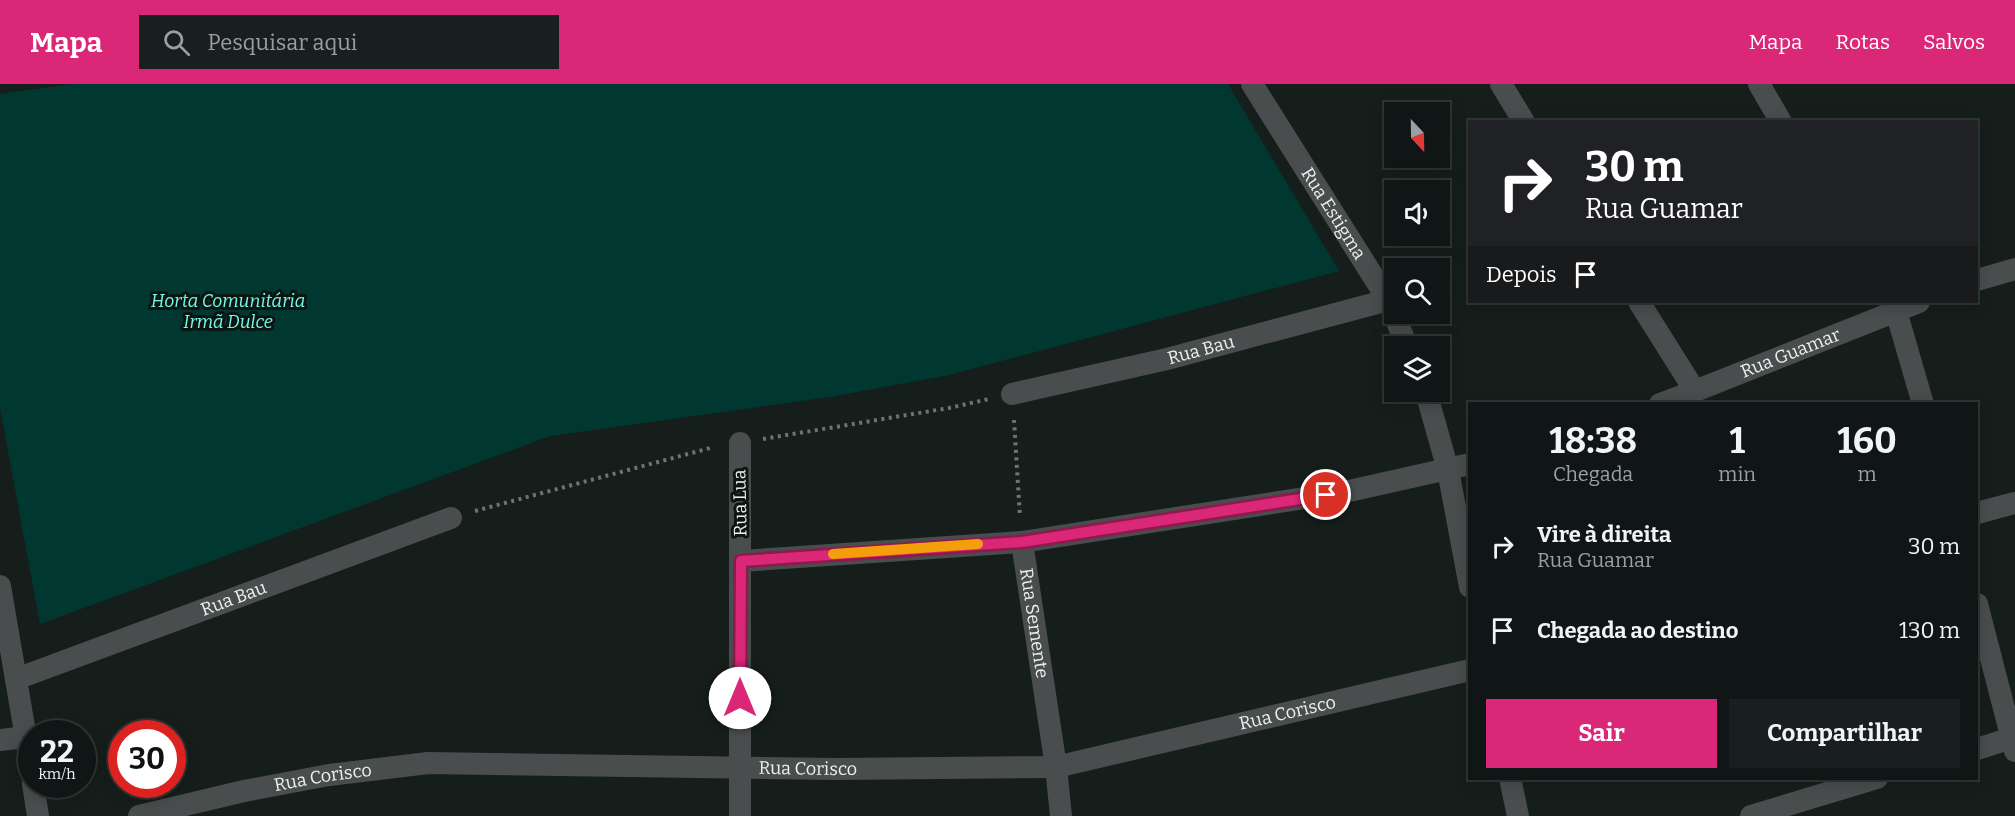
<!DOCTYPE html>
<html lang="pt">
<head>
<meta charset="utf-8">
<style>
  :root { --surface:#101615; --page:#191f1e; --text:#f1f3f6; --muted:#9c9fa0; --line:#303534; --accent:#db2777 }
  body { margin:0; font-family:Bitter,serif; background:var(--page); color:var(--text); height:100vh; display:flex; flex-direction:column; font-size:22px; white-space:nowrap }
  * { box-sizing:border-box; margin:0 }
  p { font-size:20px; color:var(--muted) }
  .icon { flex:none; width:33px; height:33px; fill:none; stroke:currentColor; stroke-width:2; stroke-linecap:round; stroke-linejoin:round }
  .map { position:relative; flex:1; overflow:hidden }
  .side { position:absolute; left:1468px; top:318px; width:510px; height:378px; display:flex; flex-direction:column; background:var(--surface); border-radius:0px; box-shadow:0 3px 15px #0003,0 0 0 2px var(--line) }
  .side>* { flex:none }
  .guide { position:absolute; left:1468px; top:36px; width:510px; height:183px; border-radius:0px; box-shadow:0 3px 15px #0003,0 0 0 2px var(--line); background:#202124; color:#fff; overflow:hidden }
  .needle { width:39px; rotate:158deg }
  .buttons { position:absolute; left:1384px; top:18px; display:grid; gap:12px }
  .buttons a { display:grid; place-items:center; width:66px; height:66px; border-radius:0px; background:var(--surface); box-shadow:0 3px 15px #0003,0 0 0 2px var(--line); font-size:30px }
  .speed { position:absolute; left:18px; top:636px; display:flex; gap:12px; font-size:30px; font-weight:700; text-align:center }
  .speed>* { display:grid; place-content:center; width:78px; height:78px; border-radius:50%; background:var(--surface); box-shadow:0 3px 15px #0003,0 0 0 2px var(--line); line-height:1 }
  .speed small { font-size:15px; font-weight:400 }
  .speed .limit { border:9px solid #d22; background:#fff; color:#111 }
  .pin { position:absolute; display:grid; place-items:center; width:51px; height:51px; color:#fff; margin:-26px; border:3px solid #fff; border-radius:50%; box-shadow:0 2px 6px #0007 }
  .me { position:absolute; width:66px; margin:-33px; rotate:0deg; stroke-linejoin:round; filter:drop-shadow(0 0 4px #0008) }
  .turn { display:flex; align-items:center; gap:21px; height:126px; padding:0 18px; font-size:27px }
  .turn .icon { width:78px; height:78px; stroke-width:2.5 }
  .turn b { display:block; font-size:42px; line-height:51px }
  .then { display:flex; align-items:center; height:57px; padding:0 18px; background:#0003; gap:12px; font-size:22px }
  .eta { display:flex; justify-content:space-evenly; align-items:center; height:102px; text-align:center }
  .eta b { font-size:36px; font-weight:700; line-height:42px }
  .action { display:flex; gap:12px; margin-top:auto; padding:12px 18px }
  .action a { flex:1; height:69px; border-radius:0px; background:var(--accent); color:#fff; font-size:24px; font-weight:700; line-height:69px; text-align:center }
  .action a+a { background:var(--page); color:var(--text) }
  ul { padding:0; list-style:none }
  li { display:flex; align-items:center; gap:18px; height:84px; padding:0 18px }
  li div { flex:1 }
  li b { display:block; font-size:22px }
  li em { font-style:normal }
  header { display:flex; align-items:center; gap:36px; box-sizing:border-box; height:84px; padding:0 30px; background:var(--accent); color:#fff }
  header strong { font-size:28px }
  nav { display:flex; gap:33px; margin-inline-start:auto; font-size:21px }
  .search { width:420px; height:54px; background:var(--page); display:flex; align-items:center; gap:15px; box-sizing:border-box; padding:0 21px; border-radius:0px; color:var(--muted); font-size:22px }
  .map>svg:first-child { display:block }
</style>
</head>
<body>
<header>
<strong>Mapa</strong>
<div class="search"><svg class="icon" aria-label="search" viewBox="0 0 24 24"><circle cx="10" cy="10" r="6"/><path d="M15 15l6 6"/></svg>Pesquisar aqui</div>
<nav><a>Mapa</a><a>Rotas</a><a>Salvos</a></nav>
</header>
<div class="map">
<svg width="2015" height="732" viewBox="0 0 2015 732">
  <rect width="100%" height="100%" fill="#161e1c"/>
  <path fill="#003831" d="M72 0H1228L1339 187 949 291 830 313 550 352 40 540 0 324V10Z"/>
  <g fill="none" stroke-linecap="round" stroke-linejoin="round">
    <path stroke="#6e7473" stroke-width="4" stroke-dasharray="3 4.5" stroke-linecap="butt" d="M1014 336 1020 433
      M763 355 949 324 989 315
      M475 427 714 363"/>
    <g stroke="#494d4d" stroke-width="22">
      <path id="s1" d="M1252 0 1388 216 1407 262"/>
      <path d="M1501 0 1524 38"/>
      <path d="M1759 0 1781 38"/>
      <path d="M1977 196 2015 185"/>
      <path d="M1639 218 1695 307"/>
      <path d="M1891 218 1896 227 1923 320"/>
      <path d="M1426 308 1448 386 1470 503"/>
      <path id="s2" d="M1012 310 1167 275 1388 216"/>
      <path id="s3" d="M1660 320 1695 307 1919 218"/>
      <path d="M740 359V732"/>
      <path d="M1977 429 2015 419"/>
      <path id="s4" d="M1022 458 1056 683 1061 732"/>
      <path d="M741 477 1022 458 1349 407 1470 380"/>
      <path d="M0 502 32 689"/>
      <path d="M1977 520 2015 667"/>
      <path id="s5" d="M16 595 451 434"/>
      <path d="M0 656 26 653"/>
      <path d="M1977 665 2015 653"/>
      <path d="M1510 694 1518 732"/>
      <path d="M33 700 38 732"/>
      <path id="s6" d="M139 732 244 707 329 691 428 679 836 685 1056 683 1470 586"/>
      <path d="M1751 732 1877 694"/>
    </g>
  </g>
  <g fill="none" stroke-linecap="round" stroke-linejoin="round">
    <defs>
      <path id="route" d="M740 614 741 477 1022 458 1326 411"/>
    </defs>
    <use href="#route" stroke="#8e194d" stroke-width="15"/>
    <use href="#route" stroke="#db2777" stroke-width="10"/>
    <path stroke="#f59e0b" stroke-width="10" d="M833 470 978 460"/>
  </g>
  <g text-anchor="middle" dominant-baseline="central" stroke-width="6" stroke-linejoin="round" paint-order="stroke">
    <g font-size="18" fill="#ecf1f0" stroke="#0d1513">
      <text stroke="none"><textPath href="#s1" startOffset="153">Rua Estigma</textPath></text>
      <text stroke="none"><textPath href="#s2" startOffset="194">Rua Bau</textPath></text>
      <text stroke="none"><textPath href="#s3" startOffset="140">Rua Guamar</textPath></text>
      <text transform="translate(740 419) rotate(-91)">Rua Lua</text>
      <text stroke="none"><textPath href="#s5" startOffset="232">Rua Bau</textPath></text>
      <text stroke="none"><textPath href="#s4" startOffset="82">Rua Semente</textPath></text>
      <text stroke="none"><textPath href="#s6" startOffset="1160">Rua Corisco</textPath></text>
      <text stroke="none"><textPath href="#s6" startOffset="674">Rua Corisco</textPath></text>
      <text stroke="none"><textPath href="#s6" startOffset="188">Rua Corisco</textPath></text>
    </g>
    <g font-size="18" font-style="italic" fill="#73fbe6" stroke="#0d1513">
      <text x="228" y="217">Horta Comunitária<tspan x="228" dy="21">Irmã Dulce</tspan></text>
    </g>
  </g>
</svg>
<div class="buttons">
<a><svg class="needle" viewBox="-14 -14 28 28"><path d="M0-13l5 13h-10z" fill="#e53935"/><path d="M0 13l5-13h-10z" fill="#9c9fa0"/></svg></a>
<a><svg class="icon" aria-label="sound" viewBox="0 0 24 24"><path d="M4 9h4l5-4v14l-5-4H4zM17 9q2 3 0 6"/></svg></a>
<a><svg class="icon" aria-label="search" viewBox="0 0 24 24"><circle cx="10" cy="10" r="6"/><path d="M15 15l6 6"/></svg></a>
<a><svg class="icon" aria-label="layers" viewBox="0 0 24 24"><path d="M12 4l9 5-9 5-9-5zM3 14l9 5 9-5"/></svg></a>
</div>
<div class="speed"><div>22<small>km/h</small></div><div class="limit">30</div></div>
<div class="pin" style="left:1326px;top:411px;background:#d93025"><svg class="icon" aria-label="arrive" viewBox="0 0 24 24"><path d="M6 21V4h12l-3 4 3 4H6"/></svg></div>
<svg class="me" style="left:740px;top:614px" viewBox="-20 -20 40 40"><circle r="19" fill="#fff"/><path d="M0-13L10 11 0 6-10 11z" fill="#db2777"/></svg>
<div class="guide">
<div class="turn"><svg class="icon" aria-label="right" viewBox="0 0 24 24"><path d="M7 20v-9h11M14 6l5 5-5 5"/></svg><div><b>30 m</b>Rua Guamar</div></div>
<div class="then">Depois<svg class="icon" aria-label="arrive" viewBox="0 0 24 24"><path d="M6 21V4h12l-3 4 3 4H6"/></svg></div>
</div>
<section class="side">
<div class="eta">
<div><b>18:38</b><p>Chegada</p></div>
<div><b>1</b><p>min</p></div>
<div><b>160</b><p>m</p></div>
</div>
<ul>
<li><svg class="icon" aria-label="right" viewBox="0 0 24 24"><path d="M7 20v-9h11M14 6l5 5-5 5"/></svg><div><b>Vire à direita</b><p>Rua Guamar</p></div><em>30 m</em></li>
<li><svg class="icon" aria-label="arrive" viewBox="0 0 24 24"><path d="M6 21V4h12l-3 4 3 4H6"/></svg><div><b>Chegada ao destino</b></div><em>130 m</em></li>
</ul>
<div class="action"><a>Sair</a><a>Compartilhar</a></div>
</section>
</div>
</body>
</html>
